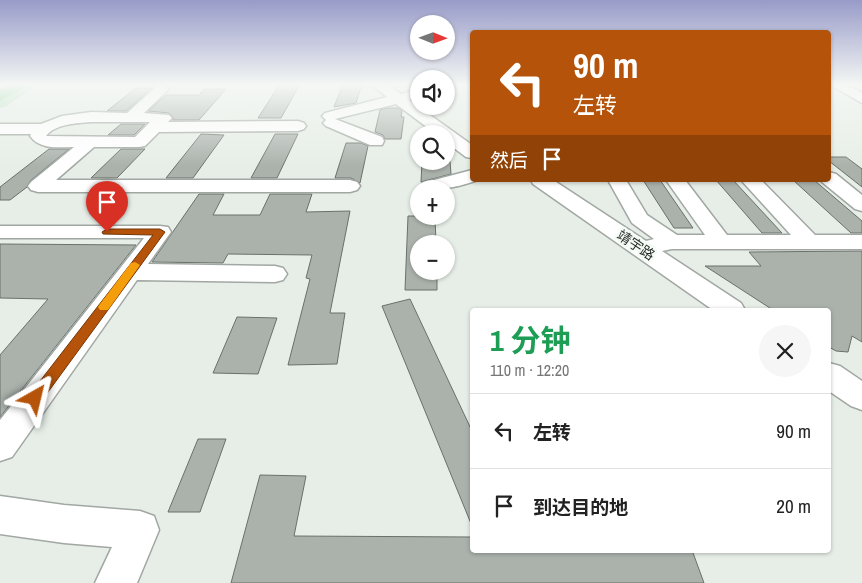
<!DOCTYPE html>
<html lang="zh">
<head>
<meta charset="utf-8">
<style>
  :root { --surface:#fff; --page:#f6f6f6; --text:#222; --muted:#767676; --line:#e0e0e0 }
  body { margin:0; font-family:"Archivo Narrow","Noto Sans SC",sans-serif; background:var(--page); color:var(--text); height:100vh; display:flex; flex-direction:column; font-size:19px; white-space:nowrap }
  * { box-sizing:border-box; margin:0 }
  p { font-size:16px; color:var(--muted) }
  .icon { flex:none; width:28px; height:28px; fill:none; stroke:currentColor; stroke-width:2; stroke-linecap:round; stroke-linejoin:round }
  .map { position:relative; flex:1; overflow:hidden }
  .drawer { position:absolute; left:470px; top:308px; width:361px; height:245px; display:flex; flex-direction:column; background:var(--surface); border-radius:5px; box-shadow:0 1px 4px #0004 }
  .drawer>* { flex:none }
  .banner { position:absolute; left:470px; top:30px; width:361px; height:152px; border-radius:5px; box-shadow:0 1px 4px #0004; background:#b45309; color:#fff; overflow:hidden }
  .needle { width:32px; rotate:91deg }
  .buttons { position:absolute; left:410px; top:15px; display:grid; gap:10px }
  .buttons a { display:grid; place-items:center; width:45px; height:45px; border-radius:50%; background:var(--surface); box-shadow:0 1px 4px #0004; font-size:25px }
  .pin { position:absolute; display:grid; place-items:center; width:42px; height:42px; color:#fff; margin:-51px -21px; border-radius:50% 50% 50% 0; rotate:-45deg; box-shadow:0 0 5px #0007 }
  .pin .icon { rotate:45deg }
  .me { position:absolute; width:55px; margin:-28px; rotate:37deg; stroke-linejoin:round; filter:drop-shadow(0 0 4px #0008) }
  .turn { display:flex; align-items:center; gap:18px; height:105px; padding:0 20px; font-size:22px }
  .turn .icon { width:65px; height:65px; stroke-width:2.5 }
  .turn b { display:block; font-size:35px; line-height:42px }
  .then { display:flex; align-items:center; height:48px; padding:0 20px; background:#0003; gap:10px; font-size:19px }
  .round { display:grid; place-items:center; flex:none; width:52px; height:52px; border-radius:26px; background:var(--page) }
  .headline { display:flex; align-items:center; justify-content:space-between; height:85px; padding:0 20px }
  h1 { font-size:30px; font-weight:700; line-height:38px; color:#1e9e55 }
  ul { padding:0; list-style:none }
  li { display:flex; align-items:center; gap:15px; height:75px; padding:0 20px; border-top:1px solid var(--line) }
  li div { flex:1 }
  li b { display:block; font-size:19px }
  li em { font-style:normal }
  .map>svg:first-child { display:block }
</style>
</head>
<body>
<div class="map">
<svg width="862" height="583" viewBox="0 0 862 583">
  <rect width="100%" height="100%" fill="#e7eee7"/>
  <path fill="#abb2ac" stroke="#6a716b" d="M280 84H300L281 118H258Z
    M343 84H362L356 103 334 107Z
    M136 88H152L126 111H107Z
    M204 89H226L199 120H173V117L169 113 148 111 166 95H199Z
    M387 108H399L402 111 401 117H404L401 139H385L383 135 375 132 380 110Z
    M121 124H145L134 135H108Z
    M201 134 224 135 193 178H166Z
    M275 134H298L277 178H251Z
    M346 143H361L368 146 360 183 351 178H335Z
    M49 149H69L30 181 27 187 10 200H0V187Z
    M121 149H145L117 178H91Z
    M829 157H846L862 169V187L829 161Z
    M422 161H450L451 174 421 182Z
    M643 180H660L693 228H674Z
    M716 180H733L782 233H762Z
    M793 180H814L862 221V233H851Z
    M199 194H224L213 215H260L270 194H312L306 212 350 211 330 313H345L337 364 288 365 310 279 306 278 312 255 228 254 223 263 152 262Z
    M408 216H435L436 244H419V271H437V290H405Z
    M0 244 136 245 0 417V355L48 299 0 298Z
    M862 251V342L852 336 848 352 836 351 829 347V310H773L705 266H761L749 252Z
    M410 299 472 431V526L382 306Z
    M237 317 277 318 258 374 213 373Z
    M198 439H226L200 512H168Z
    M260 475 306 476 294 536 472 537V550H692L704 583H231Z"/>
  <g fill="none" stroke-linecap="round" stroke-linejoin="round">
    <defs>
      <path id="minor" d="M371 84H387L401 94 409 92 414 93 416 96 409 100 472 145V158L466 157 446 142V134H436L396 104 335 119 382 137 384 141 382 145H370L326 126 323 123 326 120 322 116 325 113 387 97Z
        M829 84H846L862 93V103Z
        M162 85 169 89 144 113 169 115 172 118 168 122 298 121 304 123 306 126 304 129 298 131 159 132 145 146 139 147H94L56 180H350L357 182 360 186 357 190 350 192H38L31 190 28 186 31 182 74 147C58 147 40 150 30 136L31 134H0V124H41L62 116 91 112 127 113 157 86ZM91 122H150L135 137 46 136C55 124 77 123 91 122Z
        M472 170V180H478C455 188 446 189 422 189L420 187 423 183Z
        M829 172 836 174 862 195V211L855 209 822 182 821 180H829Z
        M531 180H553L646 241 654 239 632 223 608 180H626L647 215 677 235H705L666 180H685L727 235H791L741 180H761L815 235H862V249H672L662 251 741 303 745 310H713L533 184Z
        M0 226H160L168 227 171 232 148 264 275 266 283 268 287 274 283 280 275 282 137 280 12 457 0 461V420L144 238H0Z
        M829 363 840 366 862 381V410L851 406 829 391Z
        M0 496 64 505 140 511 154 516 159 530 137 583H95L112 547 64 543 0 534Z"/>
      <path id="major" d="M20 84H37L6 105 0 107V95Z"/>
      <path id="highway" d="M10 84H28L26 87 0 101V90Z"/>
    </defs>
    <use href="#minor" stroke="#a1a7a2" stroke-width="3"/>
    <use href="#major" stroke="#c8c9c8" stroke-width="2"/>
    <use href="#highway" stroke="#c8c9c8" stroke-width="2"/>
    <use href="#minor" fill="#fff" fill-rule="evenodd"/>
    <use href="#major" fill="#afe1b8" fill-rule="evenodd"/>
    <use href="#highway" fill="#79cd88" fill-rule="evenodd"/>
  </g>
  <linearGradient id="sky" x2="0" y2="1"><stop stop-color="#989bc8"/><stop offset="0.51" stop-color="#f4f7f4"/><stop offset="1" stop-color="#f4f7f4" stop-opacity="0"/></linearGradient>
  <rect width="862" height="166" fill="url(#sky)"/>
  <path fill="#b45309" stroke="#753606" d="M107 229H160L165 232 40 403 35 404 30 403 28 398 30 394 153 235 103 234 102 232Z"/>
  <path fill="#f59e0b" d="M135 262 140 265 108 310H100L98 307 100 304 131 263Z"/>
  <g text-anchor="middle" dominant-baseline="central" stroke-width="5" stroke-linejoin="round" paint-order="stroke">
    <g font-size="14" fill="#2b2e2c" stroke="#f4fbf5">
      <text transform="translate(636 245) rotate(34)">靖宇路</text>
    </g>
  </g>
</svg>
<div class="buttons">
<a><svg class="needle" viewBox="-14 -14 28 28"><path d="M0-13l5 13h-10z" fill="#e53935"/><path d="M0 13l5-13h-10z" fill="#767676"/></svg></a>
<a><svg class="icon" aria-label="sound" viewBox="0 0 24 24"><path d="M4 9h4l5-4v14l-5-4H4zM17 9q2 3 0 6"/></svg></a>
<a><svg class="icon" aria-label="search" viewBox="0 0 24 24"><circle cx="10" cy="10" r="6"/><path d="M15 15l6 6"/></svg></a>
<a>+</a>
<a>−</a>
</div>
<div class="pin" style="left:107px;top:232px;background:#d93025"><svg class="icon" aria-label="arrive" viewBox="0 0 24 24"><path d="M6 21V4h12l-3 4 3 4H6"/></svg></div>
<svg class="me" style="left:35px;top:398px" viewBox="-20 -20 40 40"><path d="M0-17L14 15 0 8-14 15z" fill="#b45309" stroke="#fff" stroke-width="4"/></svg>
<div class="banner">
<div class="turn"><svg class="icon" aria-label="left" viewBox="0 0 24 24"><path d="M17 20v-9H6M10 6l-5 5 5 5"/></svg><div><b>90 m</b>左转</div></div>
<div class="then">然后<svg class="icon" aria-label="arrive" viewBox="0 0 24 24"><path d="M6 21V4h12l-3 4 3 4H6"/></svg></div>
</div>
<section class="drawer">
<div class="headline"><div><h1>1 分钟</h1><p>110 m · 12:20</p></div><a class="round"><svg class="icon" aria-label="close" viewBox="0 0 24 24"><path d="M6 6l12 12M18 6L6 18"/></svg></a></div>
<ul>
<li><svg class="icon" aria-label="left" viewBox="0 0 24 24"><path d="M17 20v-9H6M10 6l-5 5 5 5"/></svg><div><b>左转</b></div><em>90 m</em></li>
<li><svg class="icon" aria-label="arrive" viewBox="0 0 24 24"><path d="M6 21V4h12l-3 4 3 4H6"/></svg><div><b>到达目的地</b></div><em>20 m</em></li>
</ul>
</section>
</div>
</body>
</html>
